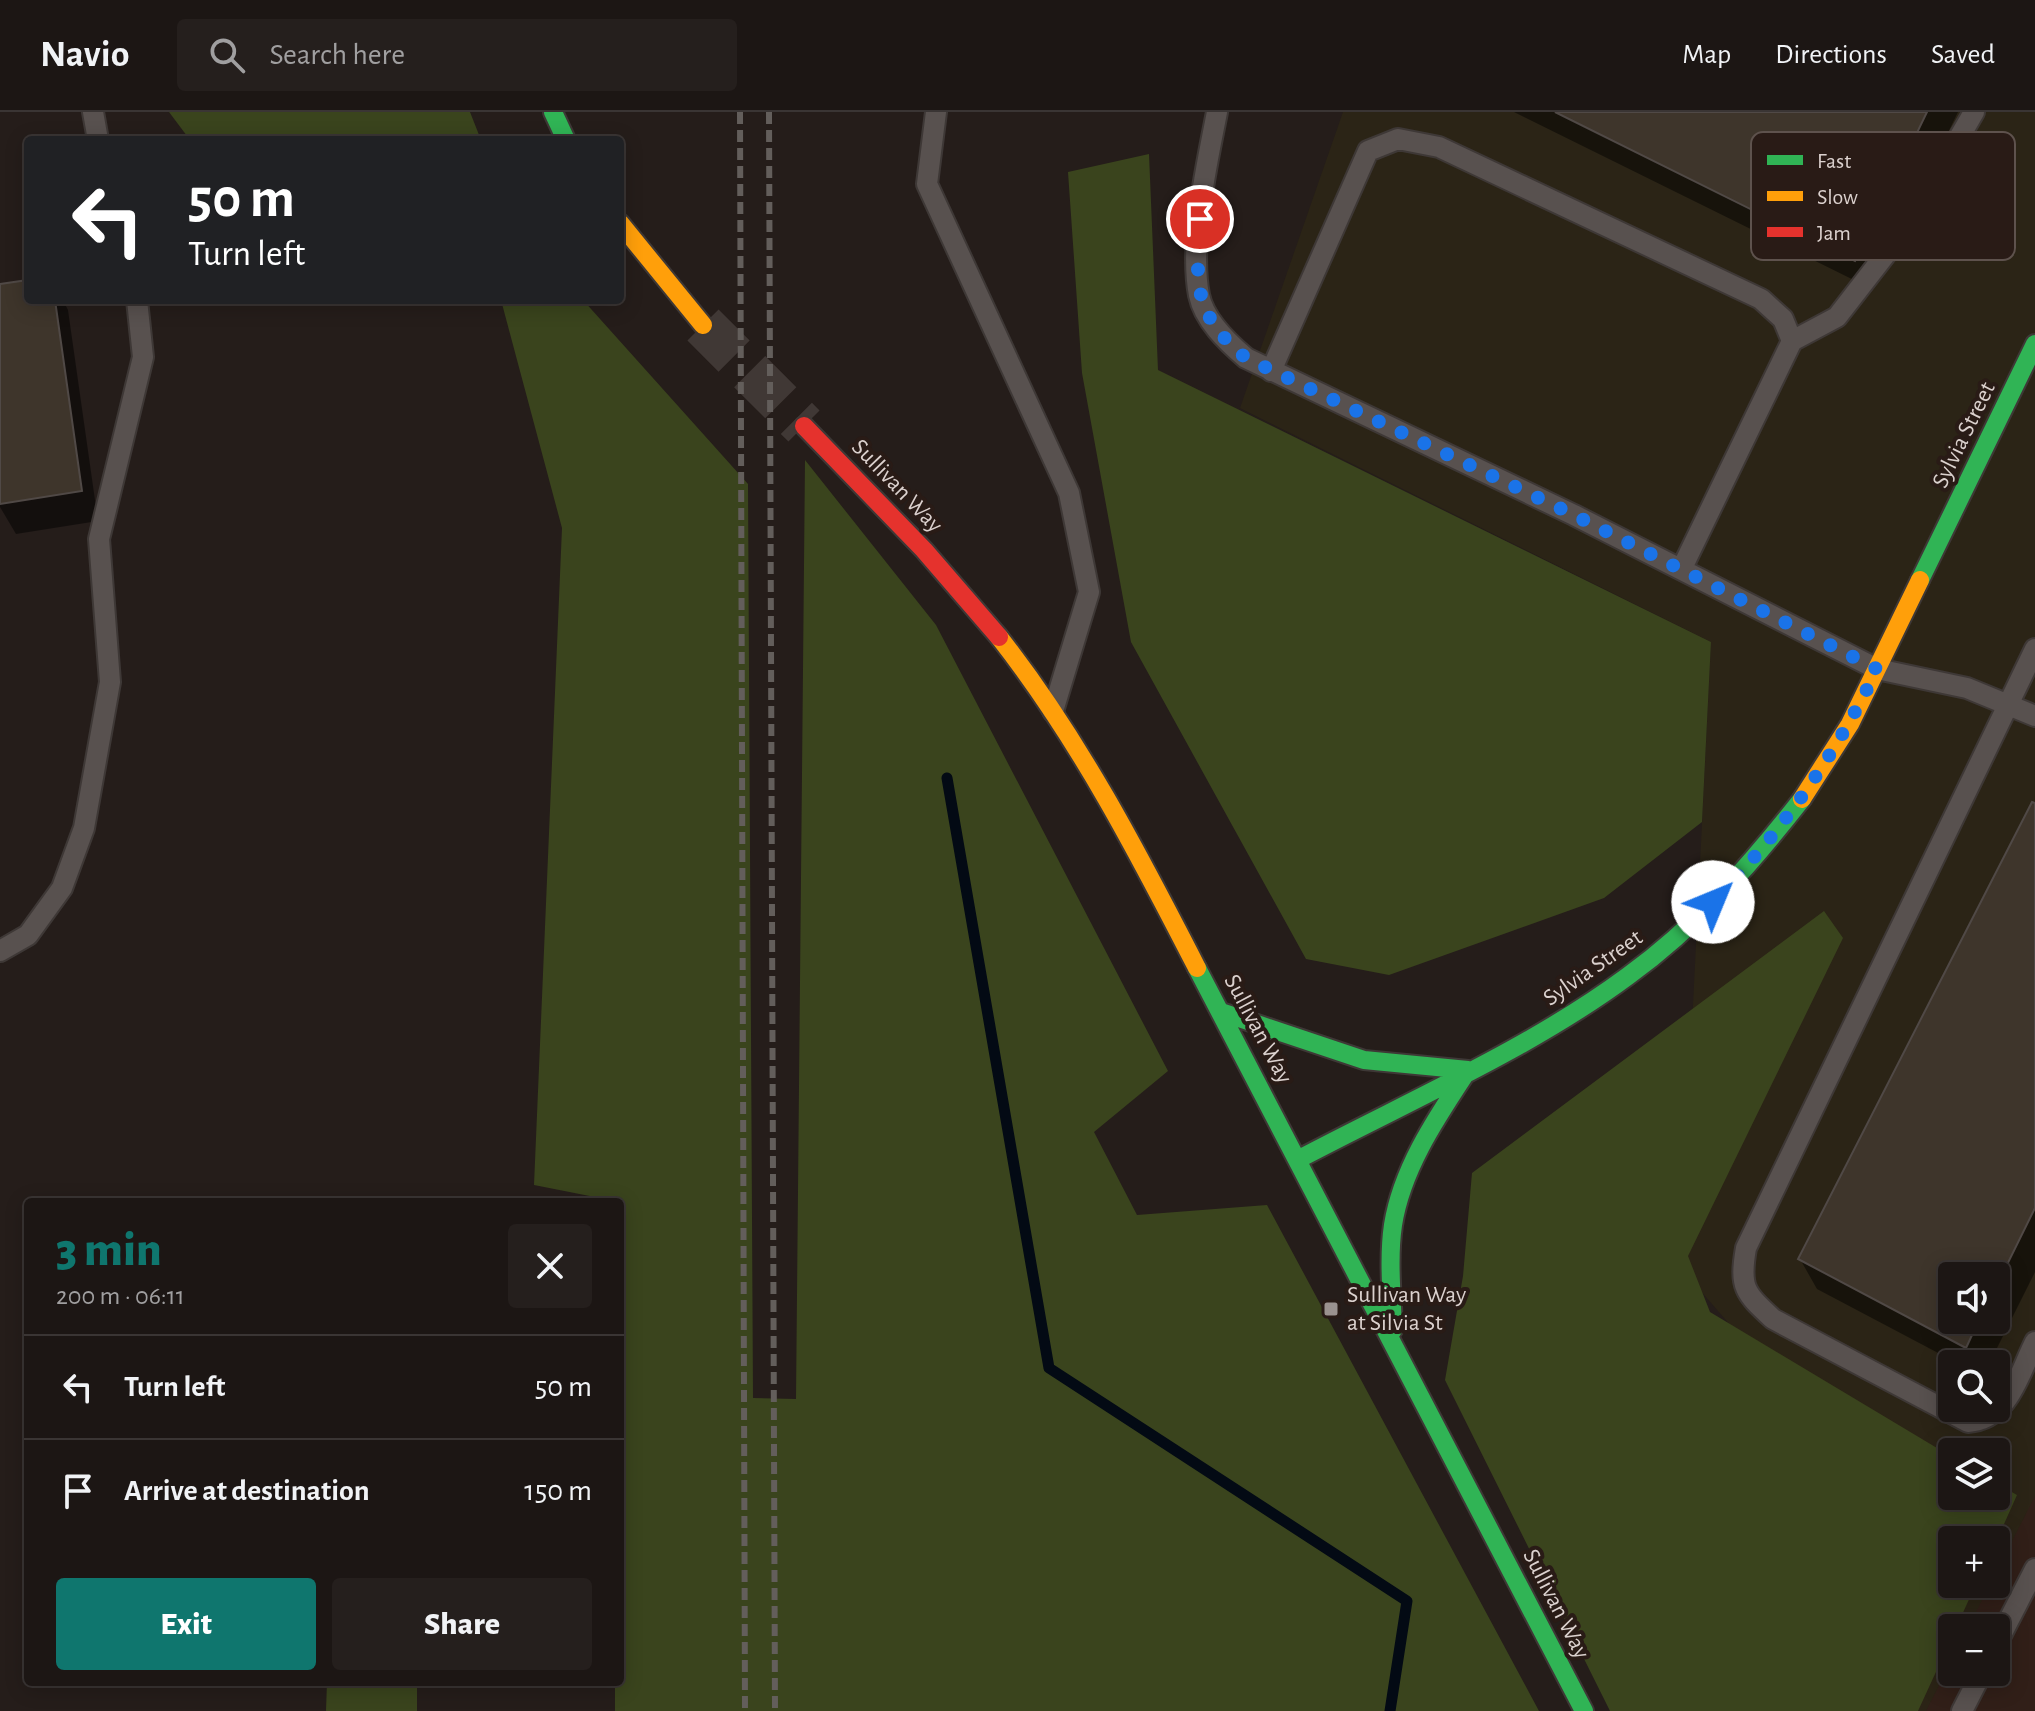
<!DOCTYPE html>
<html lang="en">
<head>
<meta charset="utf-8">
<style>
  :root { --surface:#1c1614; --page:#251f1d; --text:#f1f3f6; --muted:#a09fa0; --line:#3a3534; --accent:#0f766e }
  body { margin:0; font-family:"Alegreya Sans",sans-serif; background:var(--page); color:var(--text); height:100vh; display:flex; flex-direction:column; font-size:30px; white-space:nowrap }
  * { box-sizing:border-box; margin:0 }
  p { font-size:26px; color:var(--muted) }
  .icon { flex:none; width:44px; height:44px; fill:none; stroke:currentColor; stroke-width:2; stroke-linecap:round; stroke-linejoin:round }
  .map { position:relative; flex:1; overflow:hidden }
  .details { position:absolute; left:24px; top:1086px; width:600px; height:488px; display:flex; flex-direction:column; background:var(--surface); border-radius:8px; box-shadow:0 4px 20px #0003,0 0 0 2px var(--line) }
  .details>* { flex:none }
  .hud { position:absolute; left:24px; top:24px; width:600px; height:168px; border-radius:8px; box-shadow:0 4px 20px #0003,0 0 0 2px var(--line); background:#202124; color:#fff; overflow:hidden }
  .fabs { position:absolute; left:1938px; top:1150px; display:grid; gap:16px }
  .fabs a { display:grid; place-items:center; width:72px; height:72px; border-radius:8px; background:var(--surface); box-shadow:0 4px 20px #0003,0 0 0 2px var(--line); font-size:40px }
  .pin { position:absolute; display:grid; place-items:center; width:68px; height:68px; color:#fff; margin:-34px; border:4px solid #fff; border-radius:50%; box-shadow:0 2px 8px #0007 }
  .me { position:absolute; width:88px; margin:-44px; rotate:45deg; stroke-linejoin:round; filter:drop-shadow(0 0 6px #0008) }
  .turn { display:flex; align-items:center; gap:28px; height:168px; padding:0 32px; font-size:36px }
  .turn .icon { width:104px; height:104px; stroke-width:2.5 }
  .turn b { display:block; font-size:56px; line-height:68px }
  .round { display:grid; place-items:center; flex:none; width:84px; height:84px; border-radius:8px; background:var(--page) }
  .overview { display:flex; align-items:center; justify-content:space-between; height:136px; padding:0 32px }
  h1 { font-size:48px; font-weight:800; line-height:60px; color:var(--accent) }
  .button { display:flex; gap:16px; margin-top:auto; padding:16px 32px }
  .button a { flex:1; height:92px; border-radius:8px; background:var(--accent); color:#fff; font-size:32px; font-weight:800; line-height:92px; text-align:center }
  .button a+a { background:var(--page); color:var(--text) }
  ul { padding:0; list-style:none }
  li { display:flex; align-items:center; gap:24px; height:104px; padding:0 32px; border-top:2px solid var(--line) }
  li div { flex:1 }
  li b { display:block; font-size:30px }
  li em { font-style:normal }
  header { display:flex; align-items:center; gap:48px; box-sizing:border-box; height:112px; padding:0 40px; background:var(--surface); border-bottom:2px solid var(--line) }
  header strong { font-size:38px }
  nav { display:flex; gap:44px; margin-inline-start:auto; font-size:28px }
  .search { width:560px; height:72px; background:var(--page); display:flex; align-items:center; gap:20px; box-sizing:border-box; padding:0 28px; border-radius:8px; color:var(--muted); font-size:30px }
  .map>svg:first-child { display:block }
</style>
</head>
<body>
<header>
<strong>Navio</strong>
<div class="search"><svg class="icon" aria-label="search" viewBox="0 0 24 24"><circle cx="10" cy="10" r="6"/><path d="M15 15l6 6"/></svg>Search here</div>
<nav><a>Map</a><a>Directions</a><a>Saved</a></nav>
</header>
<div class="map">
<svg width="2035" height="1599" viewBox="0 0 2035 1599">
  <rect width="100%" height="100%" fill="#251d1a"/>
  <path fill="#311f18" d="M2035 1381V1599H1925L1952 1546V1560H1996V1516H1967L1989 1472H1996V1458Z"/>
  <path fill="#2b2416" fill-rule="evenodd" d="M1343 0H2035V1384L1996 1461V1428H1952V1472H1990L1968 1516H1952V1548L1926 1599H1680L1744 1229 1680 1155 1711 530 1240 296ZM1952 1164H1996V1208H1952ZM1952 1252H1996V1296H1952ZM1952 1340H1996V1384H1952Z"/>
  <path fill="#3a441d" d="M169 0H470L481 28H190Z
    M1149 42 1158 258 1711 530 1702 710 1604 786 1389 863 1306 847 1131 530 1082 261 1068 60Z
    M501 188H583L748 372 753 1286 796 1287 805 348 936 513 1168 959 1094 1020 1137 1103 1267 1093 1539 1599H615V1570H620V1090L534 1073 562 416Z
    M1824 799 1843 826 1688 1144 1710 1200 1952 1345V1384H1996V1371L2017 1383 1996 1430 1952 1428V1472H1976L1956 1516H1952V1525L1918 1599H1610L1445 1268 1463 1164 1472 1061Z
    M327 1570H417V1599H326Z"/>
  <path fill="#0007" fill-rule="evenodd" d="M1514 0H1958L1872 177Z
    M28 170V188H63L68 198 98 409 16 422 0 395V174Z
    M2035 693V1160L1989 1252H1959L1817 1177 1800 1147ZM1952 1164H1996V1208H1952Z"/>
  <g fill="none" stroke-linecap="round" stroke-linejoin="round">
    <path stroke="#030a14" stroke-width="11" d="M947 666 1049 1256 1407 1489 1390 1599"/>
  </g>
  <path fill="#3e352b" stroke="#504946" stroke-width="2" d="M1555 0H1927L1855 149Z
    M28 168V188H55L82 379 0 392V172Z
    M2032 690 2035 691V1096L1996 1175V1164H1952V1208H1979L1966 1236 1798 1147Z"/>
  <g fill="none" stroke-linecap="round" stroke-linejoin="round">
    <path stroke="#403835" stroke-width="44" stroke-dasharray="44 22" stroke-linecap="butt" d="M703 213 804 314"/>
    <defs>
      <path id="lane" d="M93 0 98 28
        M936 0 927 72 1069 381 1089 480 1053 599
        M1217 0C1207 52 1189 131 1199 183 1204 208 1227 230 1246 246L1574 403 1877 557 1967 576 2035 604
        M1792 229 1837 205 1909 112 1974 0
        M1271 259 1368 39 1398 27 1439 35 1761 187 1783 207 1792 229 1682 456
        M2035 537 1746 1136C1739 1176 1745 1181 1773 1207L1968 1310C2009 1307 2019 1262 2035 1230
        M0 839 28 823 62 776 84 716 110 570 99 427 143 245 137 188
        M1996 1533 2035 1457
        M1962 1599 1982 1560"/>
      <path id="fast" d="M553 0 566 28
        M1920 468 2035 232
        M1197 856 1584 1599
        M1221 900 1364 948 1468 958C1437 1005 1402 1056 1393 1113 1388 1147 1392 1183 1393 1218
        M1299 1047C1407 990 1531 936 1628 864 1696 815 1751 752 1802 687"/>
      <path id="slow" d="M620 111 703 213
        M999 525C1079 627 1138 741 1197 856
        M1802 687 1850 612 1920 468"/>
      <path id="jam" d="M804 314 924 438 999 525"/>
    </defs>
    <use href="#lane" stroke="#3e3836" stroke-width="24"/>
    <use href="#fast" stroke="#3e3836" stroke-width="22"/>
    <use href="#slow" stroke="#3e3836" stroke-width="22"/>
    <use href="#jam" stroke="#3e3836" stroke-width="22"/>
    <use href="#lane" stroke="#58514f" stroke-width="20"/>
    <use href="#fast" stroke="#30b455" stroke-width="18"/>
    <use href="#slow" stroke="#ff9f0a" stroke-width="18"/>
    <use href="#jam" stroke="#e5322d" stroke-width="18"/>
    <path stroke="#635e5b" stroke-width="6" stroke-dasharray="12 6" stroke-linecap="butt" d="M740 0 745 1599
      M769 0 775 1599"/>
  </g>
  <g fill="none" stroke-linecap="round" stroke-linejoin="round">
    <path stroke="#1a73e8" stroke-width="14" stroke-dasharray="0 25.2" d="M1200 107C1196 171 1192 202 1246 246L1574 403 1877 557C1835 644 1781 721 1713 790"/>
  </g>
  <rect fill="#9b928f" stroke="#291b16" stroke-width="3" x="1323" y="1189" width="16" height="16" rx="4"/>
  <g text-anchor="middle" dominant-baseline="central" stroke-width="8" stroke-linejoin="round" paint-order="stroke">
    <g font-size="24" fill="#dbd1ce" stroke="#291b16">
      <text transform="translate(1964 323) rotate(-64)">Sylvia Street</text>
      <text transform="translate(897 374) rotate(46)">Sullivan Way</text>
      <text transform="translate(1593 856) rotate(-35)">Sylvia Street</text>
      <text transform="translate(1258 917) rotate(62)">Sullivan Way</text>
      <text transform="translate(1556 1492) rotate(63)">Sullivan Way</text>
    </g>
    <g font-size="24" fill="#dbd1ce" stroke="#291b16" text-anchor="start">
      <text x="1347" y="1183">Sullivan Way<tspan x="1347" dy="28">at Silvia St</tspan></text>
    </g>
  </g>
  <rect x="1751" y="20" width="264" height="128" rx="12" fill="#291b16" stroke="#5e524d" stroke-width="2"/>
  <rect x="1767" y="43" width="36" height="10" fill="#30b455"/>
  <rect x="1767" y="79" width="36" height="10" fill="#ff9f0a"/>
  <rect x="1767" y="115" width="36" height="10" fill="#e5322d"/>
  <g font-size="22" fill="#dbd1ce">
    <text x="1817" y="56">Fast</text>
    <text x="1817" y="92">Slow</text>
    <text x="1817" y="128">Jam</text>
  </g>
</svg>
<div class="fabs">
<a><svg class="icon" aria-label="sound" viewBox="0 0 24 24"><path d="M4 9h4l5-4v14l-5-4H4zM17 9q2 3 0 6"/></svg></a>
<a><svg class="icon" aria-label="search" viewBox="0 0 24 24"><circle cx="10" cy="10" r="6"/><path d="M15 15l6 6"/></svg></a>
<a><svg class="icon" aria-label="layers" viewBox="0 0 24 24"><path d="M12 4l9 5-9 5-9-5zM3 14l9 5 9-5"/></svg></a>
<a>+</a>
<a>−</a>
</div>
<div class="pin" style="left:1200px;top:107px;background:#d93025"><svg class="icon" aria-label="arrive" viewBox="0 0 24 24"><path d="M6 21V4h12l-3 4 3 4H6"/></svg></div>
<svg class="me" style="left:1713px;top:790px" viewBox="-20 -20 40 40"><circle r="19" fill="#fff"/><path d="M0-13L10 11 0 6-10 11z" fill="#1a73e8"/></svg>
<div class="hud">
<div class="turn"><svg class="icon" aria-label="left" viewBox="0 0 24 24"><path d="M17 20v-9H6M10 6l-5 5 5 5"/></svg><div><b>50 m</b>Turn left</div></div>
</div>
<section class="details">
<div class="overview"><div><h1>3 min</h1><p>200 m · 06:11</p></div><a class="round"><svg class="icon" aria-label="close" viewBox="0 0 24 24"><path d="M6 6l12 12M18 6L6 18"/></svg></a></div>
<ul>
<li><svg class="icon" aria-label="left" viewBox="0 0 24 24"><path d="M17 20v-9H6M10 6l-5 5 5 5"/></svg><div><b>Turn left</b></div><em>50 m</em></li>
<li><svg class="icon" aria-label="arrive" viewBox="0 0 24 24"><path d="M6 21V4h12l-3 4 3 4H6"/></svg><div><b>Arrive at destination</b></div><em>150 m</em></li>
</ul>
<div class="button"><a>Exit</a><a>Share</a></div>
</section>
</div>
</body>
</html>
